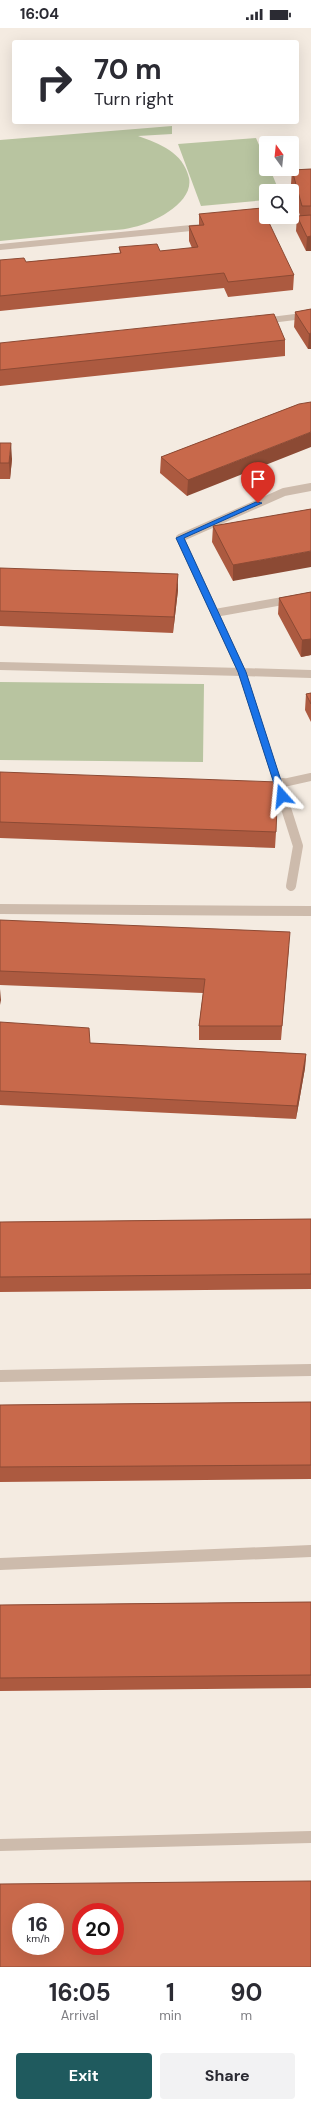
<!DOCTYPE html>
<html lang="en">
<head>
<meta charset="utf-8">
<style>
  :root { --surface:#fff; --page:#f2f2f3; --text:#2b2b33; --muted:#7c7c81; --accent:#1f5a5e }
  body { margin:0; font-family:"DM Sans",sans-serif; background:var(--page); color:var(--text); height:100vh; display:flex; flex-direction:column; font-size:15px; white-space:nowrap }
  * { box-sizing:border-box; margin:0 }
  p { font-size:13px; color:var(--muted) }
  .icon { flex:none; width:22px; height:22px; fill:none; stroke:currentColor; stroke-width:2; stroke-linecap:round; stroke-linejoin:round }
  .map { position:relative; height:1939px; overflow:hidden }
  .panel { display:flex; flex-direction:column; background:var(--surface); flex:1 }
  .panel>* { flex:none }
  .banner { position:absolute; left:12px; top:12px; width:287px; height:84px; border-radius:4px; box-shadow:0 4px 16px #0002; background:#fff; color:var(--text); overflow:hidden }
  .needle { width:26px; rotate:345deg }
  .tools { position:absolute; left:259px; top:108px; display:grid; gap:8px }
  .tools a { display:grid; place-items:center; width:40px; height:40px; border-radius:4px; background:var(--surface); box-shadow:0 4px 16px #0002; font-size:20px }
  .speed { position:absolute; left:12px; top:1875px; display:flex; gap:8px; font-size:20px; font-weight:700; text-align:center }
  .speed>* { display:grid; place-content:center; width:52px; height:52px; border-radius:50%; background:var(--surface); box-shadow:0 4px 16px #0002; line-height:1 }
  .speed small { font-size:10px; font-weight:400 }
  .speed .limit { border:6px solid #d22; background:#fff; color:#111 }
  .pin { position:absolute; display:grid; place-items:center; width:34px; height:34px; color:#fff; margin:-41px -17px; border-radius:50% 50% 50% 0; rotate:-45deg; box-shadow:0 0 4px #0007 }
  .pin .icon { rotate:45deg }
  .me { position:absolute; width:44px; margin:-22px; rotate:342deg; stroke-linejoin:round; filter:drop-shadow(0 0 3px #0008) }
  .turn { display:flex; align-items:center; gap:14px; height:84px; padding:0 16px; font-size:18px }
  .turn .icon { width:52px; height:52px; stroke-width:2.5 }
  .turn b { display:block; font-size:28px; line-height:34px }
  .eta { display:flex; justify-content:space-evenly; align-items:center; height:68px; text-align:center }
  .eta b { font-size:24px; font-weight:700; line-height:28px }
  .action { display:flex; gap:8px; margin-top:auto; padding:8px 16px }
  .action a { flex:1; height:46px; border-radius:4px; background:var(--accent); color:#fff; font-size:16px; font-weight:700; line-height:46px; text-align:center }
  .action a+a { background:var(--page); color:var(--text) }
  .status { display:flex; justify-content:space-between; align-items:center; height:28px; padding:0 20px; background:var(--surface); direction:ltr }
  .status svg { height:11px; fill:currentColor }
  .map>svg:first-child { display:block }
</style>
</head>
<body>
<div class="status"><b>16:04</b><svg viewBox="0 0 49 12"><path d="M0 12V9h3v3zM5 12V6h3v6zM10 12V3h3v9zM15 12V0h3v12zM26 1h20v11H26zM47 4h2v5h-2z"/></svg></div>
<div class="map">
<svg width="311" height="1939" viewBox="0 0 311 1939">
  <rect width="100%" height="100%" fill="#f4ebe1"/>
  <path fill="#b8c4a0" d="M172 98V106L138 108C160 116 183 124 189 150 194 175 153 195 134 199 121 203 105 202 91 204 61 207 30 210 0 213V112Z
    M256 110 266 133V141H270L279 163H266V172L201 178 178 116Z
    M0 654 204 656 203 734 0 732Z"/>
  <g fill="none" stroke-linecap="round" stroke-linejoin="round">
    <path stroke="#cdbbac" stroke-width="6" d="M255 193 288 190
      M0 219 201 199
      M263 293 311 287"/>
    <path stroke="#cdbbac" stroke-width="8" d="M215 585 311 568
      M0 638 242 644 180 510 284 464 311 459
      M278 756 242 644 311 646
      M279 756 311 749"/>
    <path stroke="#cdbbac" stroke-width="10" d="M278 755 298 818 291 858
      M278 756 283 755"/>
    <path stroke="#cdbbac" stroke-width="12" d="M0 1348 311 1342
      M0 1536 311 1523
      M0 1817 311 1809"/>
    <path stroke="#cdbbac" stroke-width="10" d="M0 881 311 883"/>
  </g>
  <path fill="#ac5a40" d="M311 141V223H306L296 203 297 188H300L291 156 292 142Z
    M199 186 294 247 293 262 228 269 224 260 0 283V232L26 234 120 225 119 219 160 223 192 220 189 213V198L199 197Z
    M311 281V321H308L294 299 295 284Z
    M285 312V328L0 358V315Z
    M299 376 187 468 160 445 161 429Z
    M0 415 12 431 10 451H0Z
    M311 481 233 553 212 514 213 498Z
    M0 540 178 562 173 605 0 598Z
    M311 564V627L301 629 278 586 279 570Z
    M311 665V694L305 682 306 666Z
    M0 744 276 804 275 820 0 810Z
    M0 892 289 918 281 1012H199V998L203 965 0 957Z
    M0 994 90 1015 306 1026 305 1040 296 1091 0 1077Z
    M311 1191V1261L0 1264V1194Z
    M311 1374V1451L0 1454V1377Z
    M311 1574V1660L0 1663V1577Z"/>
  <path fill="#8c4a34" d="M311 208V223H306L307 209Z
    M311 305V321H308L309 306Z
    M311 404V419L187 468 188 452Z
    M11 415 12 431 10 451 9 435Z
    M311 523V539L233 553V537Z
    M178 546V562L173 605 174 589Z
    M311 611V627L301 629 302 612Z
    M0 961 1 972 0 977Z
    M306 1026 305 1040 296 1091 297 1078Z"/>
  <path fill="#c8694b" stroke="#8c4a34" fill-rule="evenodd" d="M311 141V178H302L292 142Z
    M262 180 294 247 228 254 224 245 0 268V232L24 230 26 234 121 225 119 219 157 216 160 223 198 219 189 198 204 197 199 186Z
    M311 187V208L307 209 297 188Z
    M311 281V305L309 306 295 284Z
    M274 286 285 312 0 342V315Z
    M311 374V404L188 452 161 429 299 376Z
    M0 415H11L9 435H0Z
    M311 481V523L233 537 213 498Z
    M0 540 178 546 174 589 0 583Z
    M311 564V611L302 612 279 570Z
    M311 665V676L306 666Z
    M0 744 278 754 276 804 0 794Z
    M0 892 290 904 282 998H199L205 951 0 943Z
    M0 994 89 1000 90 1015 306 1026 297 1078 0 1063Z
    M311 1191V1246L0 1249V1194Z
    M311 1374V1437L0 1439V1377Z
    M311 1574V1647L0 1650V1577Z
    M311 1853V1939H0V1856ZM21 1884H55V1918H21ZM81 1884H115V1918H81Z"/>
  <path fill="#1a73e8" stroke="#114b97" d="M256 474 262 475 184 510 246 644 286 768 282 771 278 768 238 644 176 510Z"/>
</svg>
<div class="tools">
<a><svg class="needle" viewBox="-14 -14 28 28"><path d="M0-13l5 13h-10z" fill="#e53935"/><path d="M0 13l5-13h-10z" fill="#7c7c81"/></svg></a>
<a><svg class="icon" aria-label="search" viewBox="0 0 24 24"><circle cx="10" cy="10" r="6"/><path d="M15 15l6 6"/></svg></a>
</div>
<div class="speed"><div>16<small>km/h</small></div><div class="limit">20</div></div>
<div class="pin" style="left:258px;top:475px;background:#d93025"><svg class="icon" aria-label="arrive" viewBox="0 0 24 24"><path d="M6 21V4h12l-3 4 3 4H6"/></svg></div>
<svg class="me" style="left:282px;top:768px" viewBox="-20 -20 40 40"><path d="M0-17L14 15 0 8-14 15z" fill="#1a73e8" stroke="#fff" stroke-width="4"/></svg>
<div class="banner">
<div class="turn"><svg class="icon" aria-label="right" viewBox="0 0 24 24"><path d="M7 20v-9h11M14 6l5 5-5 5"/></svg><div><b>70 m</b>Turn right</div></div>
</div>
</div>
<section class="panel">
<div class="eta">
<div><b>16:05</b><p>Arrival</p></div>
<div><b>1</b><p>min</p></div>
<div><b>90</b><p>m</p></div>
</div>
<div class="action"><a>Exit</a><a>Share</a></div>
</section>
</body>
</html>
